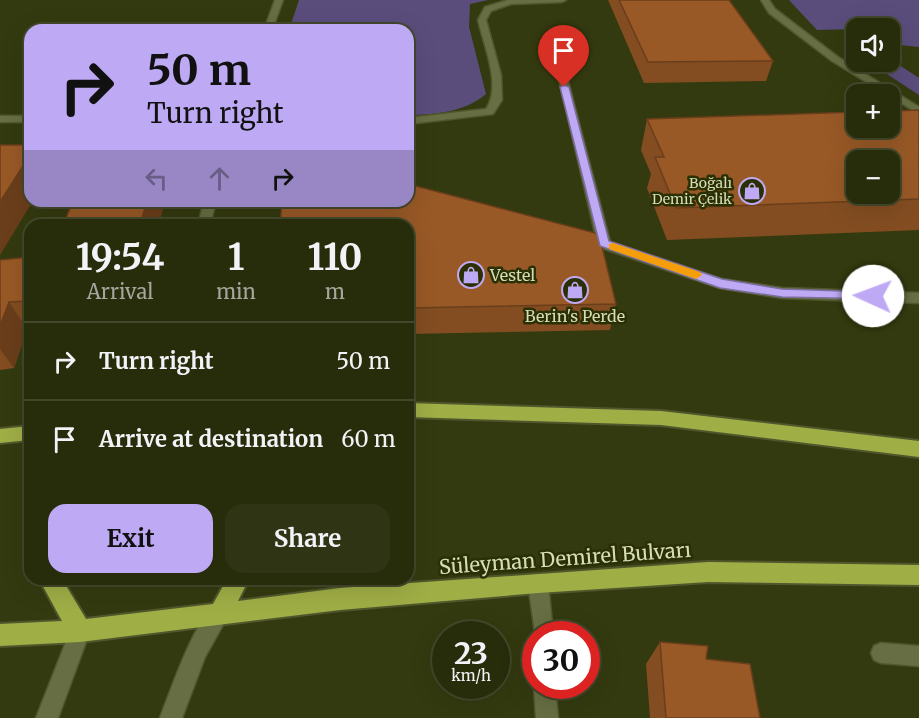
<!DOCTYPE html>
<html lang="en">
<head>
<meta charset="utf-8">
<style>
  :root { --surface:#272c0b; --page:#2f3414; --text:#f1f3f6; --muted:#a4a79d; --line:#43482c; --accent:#bea9f5 }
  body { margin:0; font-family:Merriweather,serif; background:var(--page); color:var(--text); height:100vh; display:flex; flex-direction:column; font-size:22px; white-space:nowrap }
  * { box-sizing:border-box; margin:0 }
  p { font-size:20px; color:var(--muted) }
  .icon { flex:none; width:33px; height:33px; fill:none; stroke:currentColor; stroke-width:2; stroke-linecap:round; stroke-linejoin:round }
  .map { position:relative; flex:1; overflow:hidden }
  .details { position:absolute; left:24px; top:219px; width:390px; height:366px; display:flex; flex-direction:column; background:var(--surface); border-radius:18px; box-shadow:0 6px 24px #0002,0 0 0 2px var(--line) }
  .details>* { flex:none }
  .guide { position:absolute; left:24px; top:24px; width:390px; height:183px; border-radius:18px; box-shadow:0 6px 24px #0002,0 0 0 2px var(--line); background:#bea9f5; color:#111; overflow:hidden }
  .controls { position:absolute; left:846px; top:18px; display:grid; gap:12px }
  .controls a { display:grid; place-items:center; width:54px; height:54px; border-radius:12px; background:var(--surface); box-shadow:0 6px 24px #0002,0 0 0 2px var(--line); font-size:30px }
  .speed { position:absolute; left:432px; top:621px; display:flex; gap:12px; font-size:30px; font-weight:700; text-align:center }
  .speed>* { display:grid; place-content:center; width:78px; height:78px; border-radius:50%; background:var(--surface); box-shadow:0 6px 24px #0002,0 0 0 2px var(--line); line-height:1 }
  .speed small { font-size:15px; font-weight:400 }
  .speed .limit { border:9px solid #d22; background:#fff; color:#111 }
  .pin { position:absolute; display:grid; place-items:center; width:51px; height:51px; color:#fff; margin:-62px -26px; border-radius:50% 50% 50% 0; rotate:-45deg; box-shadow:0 0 6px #0007 }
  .pin .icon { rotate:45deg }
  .me { position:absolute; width:66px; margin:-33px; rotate:272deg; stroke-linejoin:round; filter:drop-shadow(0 0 4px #0008) }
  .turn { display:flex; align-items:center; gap:21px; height:126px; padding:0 24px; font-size:27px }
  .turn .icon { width:78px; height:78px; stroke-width:2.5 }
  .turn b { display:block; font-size:42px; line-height:51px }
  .lanes { display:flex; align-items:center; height:57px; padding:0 24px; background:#0003; justify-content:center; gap:30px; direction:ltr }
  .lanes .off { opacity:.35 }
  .eta { display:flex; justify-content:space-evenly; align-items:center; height:102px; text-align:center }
  .eta b { font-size:36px; font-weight:700; line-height:42px }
  .primary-button { display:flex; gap:12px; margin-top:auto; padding:12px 24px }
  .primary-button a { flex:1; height:69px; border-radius:18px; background:var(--accent); color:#111; font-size:24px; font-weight:700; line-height:69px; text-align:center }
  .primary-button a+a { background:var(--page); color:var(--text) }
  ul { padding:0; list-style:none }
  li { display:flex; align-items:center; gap:18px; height:78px; padding:0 24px; border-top:2px solid var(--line) }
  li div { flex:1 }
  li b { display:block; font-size:22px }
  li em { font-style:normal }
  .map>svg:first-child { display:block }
</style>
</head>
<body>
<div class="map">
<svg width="919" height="718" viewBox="0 0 919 718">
  <rect width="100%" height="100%" fill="#343a0f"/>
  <path fill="#5a4d7c" d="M299 0H488L470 4 469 27 486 94C465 112 435 115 408 115V30H289Z
    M789 0H919V47L890 44V28L817 30Z
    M893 61 919 78V95L873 65Z"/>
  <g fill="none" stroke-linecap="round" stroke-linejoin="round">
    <defs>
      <path id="minor" d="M275 0H283L272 30H264Z
        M508 0H566L562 2 511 4 491 11 486 20 501 75 502 100 493 114 408 124V118L486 109C502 86 484 46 478 20L485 7Z
        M761 0H769L775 9 838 57 919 107V114L832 61 769 13Z
        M550 41 558 43 610 242 721 279 782 288 919 293V303L782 298 720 288 578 240V234L582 233 596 237Z
        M0 116H30V122H0Z
        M204 201H216L210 225H198Z
        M538 574 545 576 548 583 553 634H536V640L528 583 531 576Z
        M881 643 919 646V666L881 663 874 660 871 653 874 646Z
        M536 683V686H555L558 718H536L534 686Z"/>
      <path id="tertiary" d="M219 604 226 607 229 614 205 657 182 718H160C170 693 196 613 219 604Z
        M80 621 87 624 90 631 58 718H36L73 624Z"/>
      <path id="trunk" d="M408 403 661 411 919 441V457L661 425 408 417Z
        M30 426V440L0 443V429Z
        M708 562 919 565V585L708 582 538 593 340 610 80 642 0 646V624L62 621 39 579H62L86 619 213 604 227 579H249L238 601 340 588Z"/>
    </defs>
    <use href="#minor" stroke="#51572d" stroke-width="3"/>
    <use href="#tertiary" stroke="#51572d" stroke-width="3"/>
    <use href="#trunk" stroke="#51572d" stroke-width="4"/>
    <use href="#minor" fill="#676e43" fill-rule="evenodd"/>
    <use href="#tertiary" fill="#676e43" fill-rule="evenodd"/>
    <use href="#trunk" fill="#a0ae46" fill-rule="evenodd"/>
  </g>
  <path fill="#834d21" d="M608 0H729L773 61 766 81 644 83Z
    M919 110V230L667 240 647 188 651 174 641 150 647 119Z
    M408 225 616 304 610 330 408 334Z
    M30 257V329H27L14 368 0 370V260Z
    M660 642 760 718H650L646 664Z"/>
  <path fill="#6a3e1b" d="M30 155V201H33L0 255V202Z
    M147 201H165L159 225H140Z
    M9 302 27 329 14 368 0 349V326Z"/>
  <path fill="#985926" stroke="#6a3e1b" stroke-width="1.5" fill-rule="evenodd" d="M619 0H729L773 61 648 62Z
    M919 110V199L676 208 655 157H664L647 119 856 112V128H890V111ZM856 160H890V194H856Z
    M0 145H30V155L0 202Z
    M408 184 599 234 616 304 408 308V225H280L282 201H408Z
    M73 201H147L140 225H63Z
    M30 257V301L9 302 0 326V260Z
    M660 642 708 646 706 659 750 664 760 718H666Z"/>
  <path fill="#bea9f5" stroke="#7c6e9f" stroke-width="1.5" d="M564 85 569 87 609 241 722 279 782 289 873 292 880 296 878 299 782 297 720 288 600 246 560 87Z"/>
  <path fill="#f59e0b" d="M613 243 700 272 702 275 696 279 609 249V244Z"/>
  <defs>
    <symbol id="shop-ring" viewBox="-11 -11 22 22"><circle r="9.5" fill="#2a2f04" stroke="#bea9f5" stroke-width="1.5"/><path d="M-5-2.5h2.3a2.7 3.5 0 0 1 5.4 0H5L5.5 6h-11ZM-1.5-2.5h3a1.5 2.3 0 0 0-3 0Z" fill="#bea9f5"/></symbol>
  </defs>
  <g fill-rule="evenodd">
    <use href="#shop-ring" x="737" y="176" width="30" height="30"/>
    <use href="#shop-ring" x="456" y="260" width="30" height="30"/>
    <use href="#shop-ring" x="560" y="275" width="30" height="30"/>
  </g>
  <g text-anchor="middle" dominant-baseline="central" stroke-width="5" stroke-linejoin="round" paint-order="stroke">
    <g font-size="14" fill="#d6ddb6" stroke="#2a2f04" text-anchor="end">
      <text x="732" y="183">Boğalı<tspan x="732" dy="16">Demir Çelik</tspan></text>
    </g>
    <g font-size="16" fill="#d6ddb6" stroke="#2a2f04" text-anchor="start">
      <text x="490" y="275">Vestel</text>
      <text x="575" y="316" text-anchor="middle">Berin's Perde</text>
    </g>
    <g font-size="20" fill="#d6ddb6" stroke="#2a2f04">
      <text transform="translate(565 558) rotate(-4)">Süleyman Demirel Bulvarı</text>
    </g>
  </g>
</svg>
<div class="controls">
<a><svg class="icon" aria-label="sound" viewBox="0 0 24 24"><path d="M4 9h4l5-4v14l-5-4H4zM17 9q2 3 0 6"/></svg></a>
<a>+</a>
<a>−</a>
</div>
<div class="speed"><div>23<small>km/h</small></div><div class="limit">30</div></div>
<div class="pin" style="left:564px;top:87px;background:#d93025"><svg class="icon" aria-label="arrive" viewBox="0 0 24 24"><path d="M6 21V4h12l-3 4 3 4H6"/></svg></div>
<svg class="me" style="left:873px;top:296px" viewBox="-20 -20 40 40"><circle r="19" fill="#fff"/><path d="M0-13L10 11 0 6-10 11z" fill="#bea9f5"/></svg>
<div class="guide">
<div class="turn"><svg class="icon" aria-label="right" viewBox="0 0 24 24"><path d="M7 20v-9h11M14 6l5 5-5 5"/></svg><div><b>50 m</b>Turn right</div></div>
<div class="lanes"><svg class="icon off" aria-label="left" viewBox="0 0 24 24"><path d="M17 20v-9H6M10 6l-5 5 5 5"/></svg><svg class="icon off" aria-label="ahead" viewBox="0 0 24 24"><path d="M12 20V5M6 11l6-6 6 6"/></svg><svg class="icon" aria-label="right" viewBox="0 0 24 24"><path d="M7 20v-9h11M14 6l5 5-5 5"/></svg></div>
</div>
<section class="details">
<div class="eta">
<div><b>19:54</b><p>Arrival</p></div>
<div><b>1</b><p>min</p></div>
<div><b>110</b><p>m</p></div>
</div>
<ul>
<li><svg class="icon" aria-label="right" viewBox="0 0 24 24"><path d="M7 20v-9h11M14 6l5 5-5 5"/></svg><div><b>Turn right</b></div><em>50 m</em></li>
<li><svg class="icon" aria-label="arrive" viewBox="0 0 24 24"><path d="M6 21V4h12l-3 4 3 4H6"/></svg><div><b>Arrive at destination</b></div><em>60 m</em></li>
</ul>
<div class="primary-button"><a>Exit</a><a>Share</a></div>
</section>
</div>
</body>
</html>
